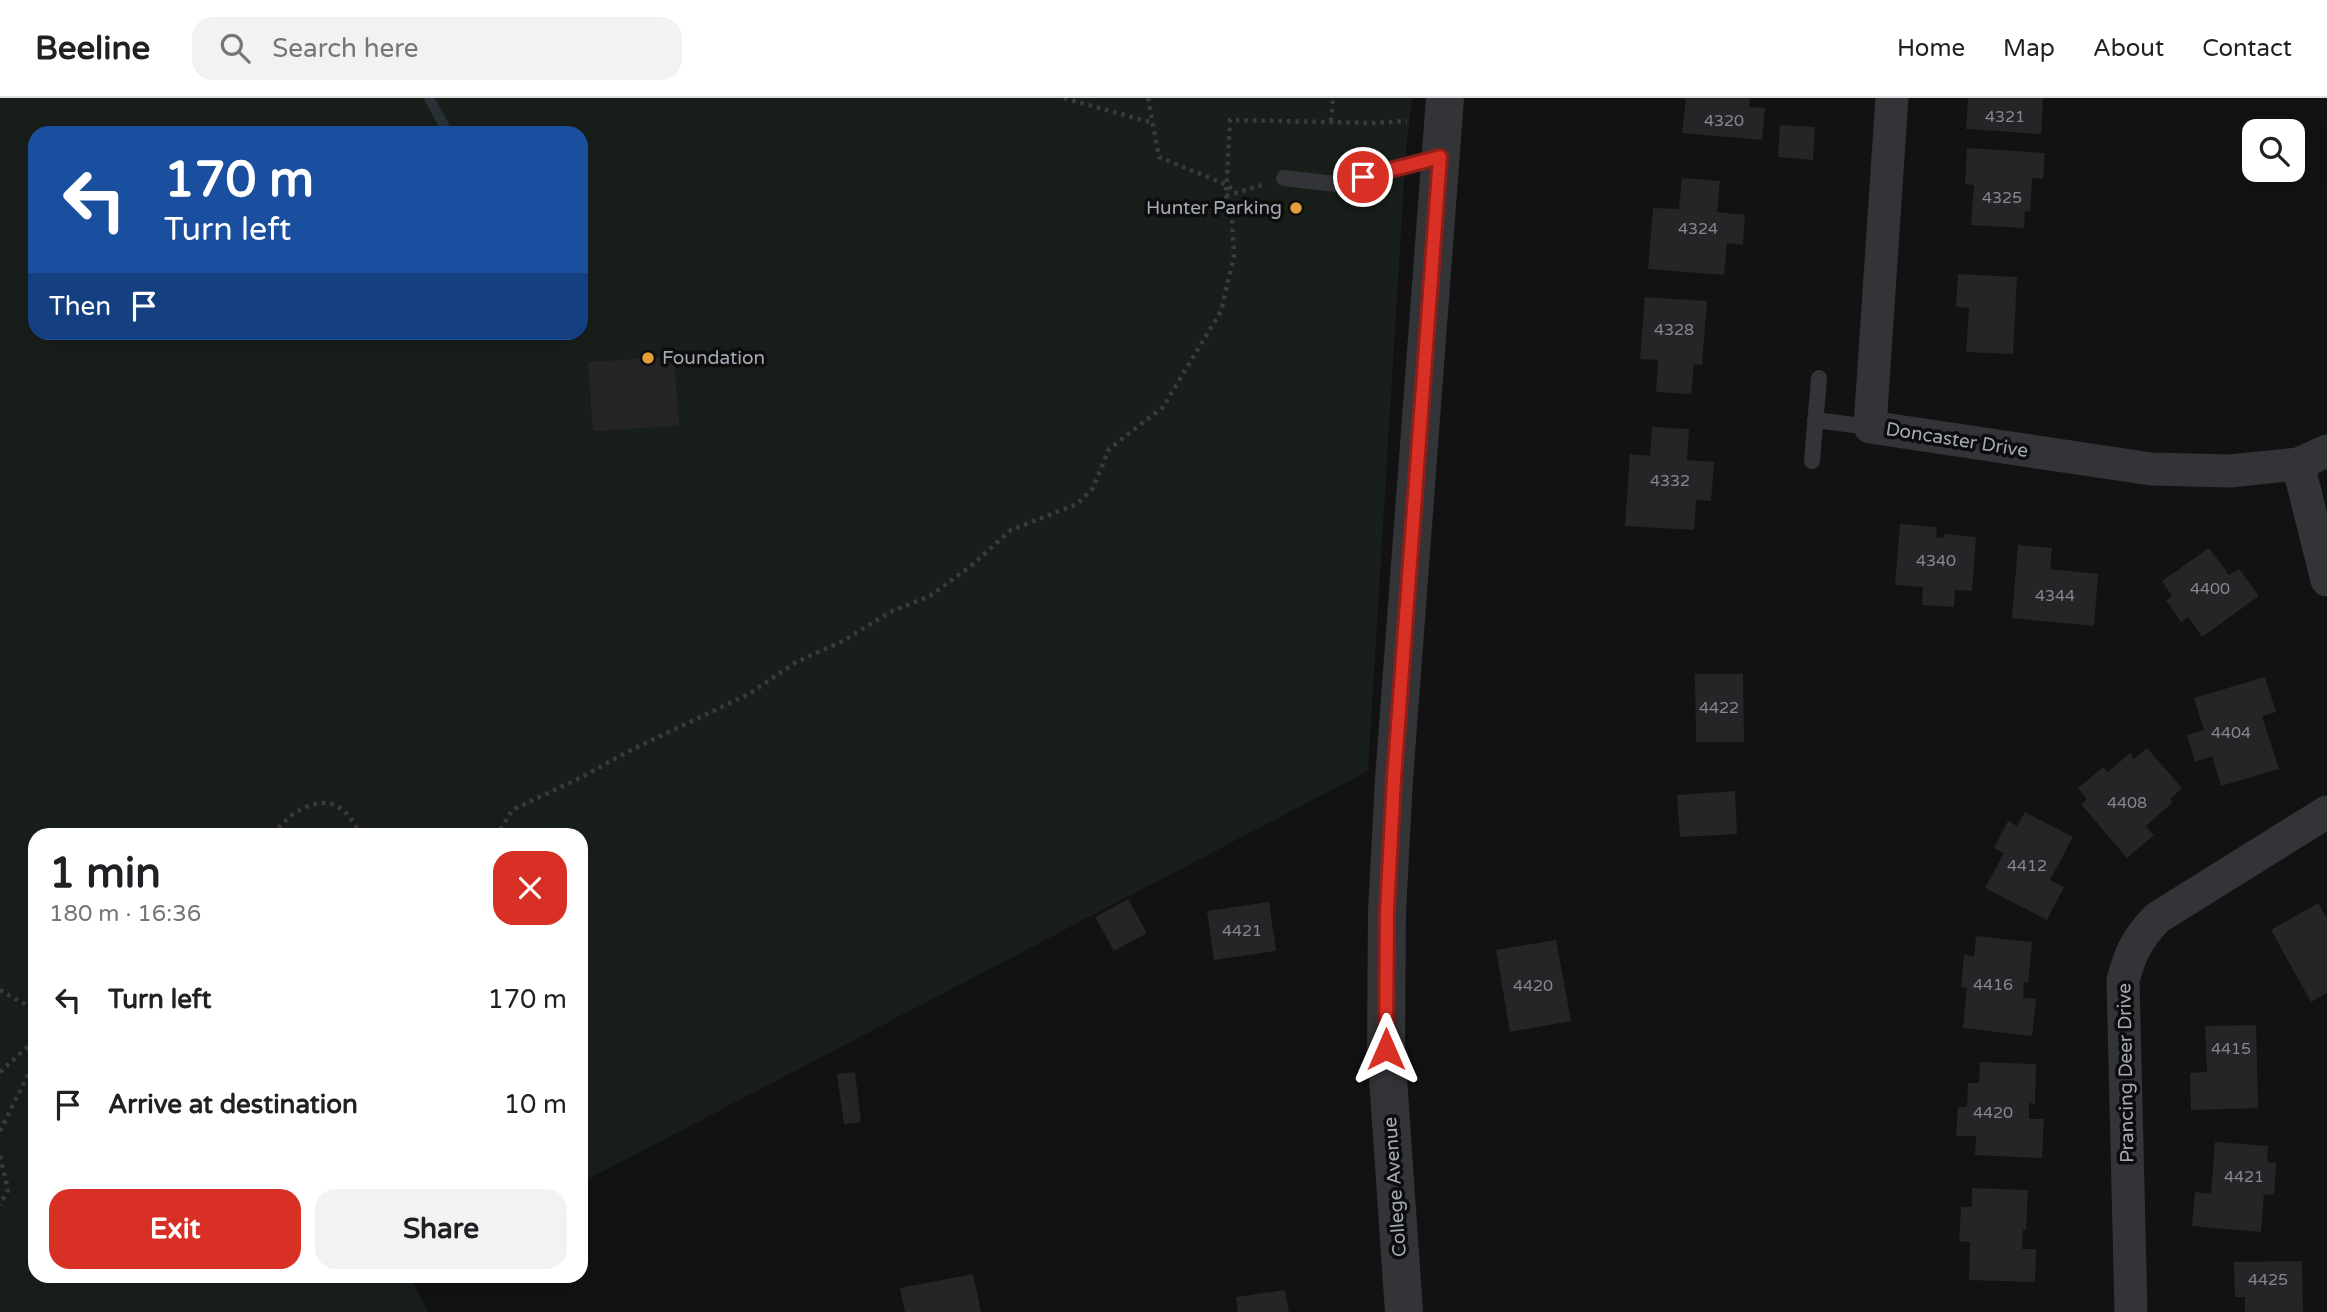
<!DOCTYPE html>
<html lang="en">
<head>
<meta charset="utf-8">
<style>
  :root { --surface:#fff; --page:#f2f2f2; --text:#202124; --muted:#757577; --line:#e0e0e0; --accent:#d93025 }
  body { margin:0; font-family:"Varela Round",sans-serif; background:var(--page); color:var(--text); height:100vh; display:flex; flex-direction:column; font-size:26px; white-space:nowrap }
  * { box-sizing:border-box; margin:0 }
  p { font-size:23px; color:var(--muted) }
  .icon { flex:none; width:38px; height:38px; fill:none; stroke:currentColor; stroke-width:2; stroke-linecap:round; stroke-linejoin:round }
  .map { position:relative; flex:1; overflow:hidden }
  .drawer { position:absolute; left:28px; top:730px; width:560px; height:455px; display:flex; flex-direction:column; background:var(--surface); border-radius:21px; box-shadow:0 7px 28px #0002 }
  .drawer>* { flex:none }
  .guide { position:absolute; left:28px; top:28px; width:560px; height:214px; border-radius:21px; box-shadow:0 7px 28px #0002; background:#1a4fa0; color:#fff; overflow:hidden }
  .fabs { position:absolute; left:2242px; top:21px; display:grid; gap:14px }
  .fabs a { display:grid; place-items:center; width:63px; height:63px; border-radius:14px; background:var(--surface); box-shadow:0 7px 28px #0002; font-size:35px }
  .pin { position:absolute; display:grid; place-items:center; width:60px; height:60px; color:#fff; margin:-30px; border:4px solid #fff; border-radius:50%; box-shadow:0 2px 7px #0007 }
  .me { position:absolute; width:77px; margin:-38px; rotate:0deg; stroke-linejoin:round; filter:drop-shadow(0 0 5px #0008) }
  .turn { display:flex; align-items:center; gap:24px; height:147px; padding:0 21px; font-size:32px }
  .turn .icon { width:91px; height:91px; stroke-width:2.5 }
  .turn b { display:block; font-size:49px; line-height:60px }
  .then { display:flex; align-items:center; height:66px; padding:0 21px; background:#0003; gap:14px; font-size:26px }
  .round { display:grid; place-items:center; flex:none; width:74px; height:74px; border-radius:21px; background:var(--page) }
  .overview { display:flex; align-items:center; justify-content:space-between; height:119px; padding:0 21px }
  h1 { font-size:42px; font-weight:700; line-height:52px }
  .action { display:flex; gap:14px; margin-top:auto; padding:14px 21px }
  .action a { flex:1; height:80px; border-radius:21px; background:var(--accent); color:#fff; font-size:28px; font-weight:700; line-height:80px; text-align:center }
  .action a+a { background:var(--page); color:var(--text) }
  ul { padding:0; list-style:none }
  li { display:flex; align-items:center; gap:21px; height:105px; padding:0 21px }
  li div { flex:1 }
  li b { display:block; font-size:26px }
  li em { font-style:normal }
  header { display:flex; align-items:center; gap:42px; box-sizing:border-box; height:98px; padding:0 35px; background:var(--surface); border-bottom:2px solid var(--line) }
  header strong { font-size:33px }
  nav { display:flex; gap:38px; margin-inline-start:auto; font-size:24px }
  .search { width:490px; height:63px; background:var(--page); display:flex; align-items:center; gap:18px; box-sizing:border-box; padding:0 24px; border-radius:21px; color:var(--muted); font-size:26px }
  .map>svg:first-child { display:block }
</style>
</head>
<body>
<header>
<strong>Beeline</strong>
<div class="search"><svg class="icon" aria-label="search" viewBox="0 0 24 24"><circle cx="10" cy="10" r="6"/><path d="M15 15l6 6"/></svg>Search here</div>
<nav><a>Home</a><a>Map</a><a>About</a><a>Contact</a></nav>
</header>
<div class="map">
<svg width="2327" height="1214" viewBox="0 0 2327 1214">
  <rect width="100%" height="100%" fill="#121213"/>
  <path fill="#181e19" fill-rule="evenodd" d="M0 0H1412L1406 52 1368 673 581 1085V737H35V1178H409L429 1214H0ZM35 35H581V234H35Z"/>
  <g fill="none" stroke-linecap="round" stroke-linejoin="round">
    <path stroke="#293136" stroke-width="10" d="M429 0 448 35"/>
  </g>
  <path fill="#252527" d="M1686 0H1750L1749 9 1765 10 1762 42 1682 35Z
    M1968 0H2043L2041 36 1966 31Z
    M1780 27 1815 29 1813 62 1778 59Z
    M1967 50 2045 55 2043 81 2032 80 2030 114 2025 113 2024 130 1971 127 1974 87 1965 86Z
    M1682 80 1720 83 1717 114 1745 117 1743 147 1727 145 1724 177 1648 171 1653 110 1679 111Z
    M1958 176 2017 179 2013 256 1966 254 1969 210 1956 209Z
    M1645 199 1707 203 1702 267 1694 266 1691 296 1656 294 1658 262 1640 261Z
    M674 259 679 328 593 333 588 264Z
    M1652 329 1689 331 1687 362 1714 364 1711 403 1696 402 1694 432 1625 428 1630 356 1650 358Z
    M1900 426 1937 429 1936 439 1944 440V436L1976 439 1972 493 1955 492 1954 509 1922 507 1923 489 1895 487Z
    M2018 447 2052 450 2050 471 2098 476 2094 528 2012 520Z
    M2209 450 2229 477 2239 471 2259 498 2202 539 2188 519 2181 524 2166 502 2172 498 2162 483Z
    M1695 576H1743L1744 644H1696Z
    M2265 579 2276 614 2262 618 2279 671 2221 688 2212 658 2195 664 2187 637 2204 632 2194 600Z
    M2147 650 2182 690 2170 701 2173 704 2146 728 2154 737 2127 760 2081 706 2087 701 2078 690 2103 669 2108 674 2130 655 2134 661Z
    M1735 693 1737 736 1680 739 1677 697Z
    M2025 714 2073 739 2050 782 2064 789 2047 822 1985 790 2004 755 1994 750 2008 723 2017 728Z
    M1128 801 1147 835 1114 853 1095 819Z
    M1269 804 1276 853 1214 862 1207 813Z
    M2318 805 2327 820V895L2311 904 2271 832Z
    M1976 838 2032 844 2028 885 2024 884 2023 900 2036 901 2032 938 1963 930 1967 890 1961 889 1964 857 1974 858Z
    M1556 842 1571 923 1510 934 1496 852Z
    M2256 927 2258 1010 2191 1012 2190 975 2207 974 2205 928Z
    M1980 964 2036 966 2035 1006 2029 1005V1021H2044L2042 1060 1975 1057 1976 1038H1956L1958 1009H1967L1968 985H1979Z
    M855 974 861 1024 844 1026 837 976Z
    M2215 1044 2268 1048 2267 1064 2276 1065 2274 1097 2264 1096 2261 1134 2192 1128 2195 1094 2211 1096Z
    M1972 1090 2028 1092 2026 1132H2023L2022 1151H2036L2035 1184 1969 1182 1970 1144 1959 1143 1961 1109H1972Z
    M2302 1163 2303 1214H2245V1199H2235L2234 1164Z
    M973 1176 981 1214H905L900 1190Z
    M1285 1192 1289 1214H1238L1236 1199Z"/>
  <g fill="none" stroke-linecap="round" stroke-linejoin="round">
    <path stroke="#393b3f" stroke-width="4.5" stroke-dasharray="3.5 5" stroke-linecap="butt" d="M1064 0 1153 25
      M1148 0 1159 59 1227 87 1237 95
      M1331 23 1333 0
      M1226 98 1262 87
      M274 737C285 717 318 695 340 710 349 716 356 727 360 737
      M494 737 501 731 512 712 578 681 633 651 749 596 796 564 843 543 890 514 930 498 972 467 1011 432 1077 406 1093 390 1109 351 1163 309 1221 213 1234 158 1232 122 1226 98 1230 22 1374 25 1407 23
      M0 892 35 912
      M0 974 35 942
      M0 1033 35 963
      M0 1058 8 1092 0 1107"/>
    <path stroke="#333438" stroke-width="16" d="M1284 80 1336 86 1440 59
      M1815 322 1870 329
      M1812 363 1819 280"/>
    <path stroke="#333438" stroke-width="33" d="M1892 0 1870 329 2151 371 2230 373 2298 366 2327 353
      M2298 366 2327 482
      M2131 1214 2123 883C2130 855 2137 841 2157 820L2327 714"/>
    <path stroke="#333438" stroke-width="38" d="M1404 1214 1386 951 1387 814 1394 681 1445 0"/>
  </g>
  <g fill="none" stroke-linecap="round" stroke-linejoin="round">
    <defs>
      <path id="route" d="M1363 79 1440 59 1394 681 1387 814 1386 951"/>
    </defs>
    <use href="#route" stroke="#8d1f18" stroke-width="18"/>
    <use href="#route" stroke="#d93025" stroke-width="12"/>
  </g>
  <g fill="#e49d39" stroke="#0d0d0e" stroke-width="2.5">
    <circle cx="1296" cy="110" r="7"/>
    <circle cx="648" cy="260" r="7"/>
  </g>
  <g text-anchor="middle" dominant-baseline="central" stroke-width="7" stroke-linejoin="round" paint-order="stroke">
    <g font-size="16" fill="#84888f">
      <text x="2005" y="19">4321</text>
      <text x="1724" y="23">4320</text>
      <text x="2002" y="100">4325</text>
      <text x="1698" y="131">4324</text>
      <text x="1674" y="232">4328</text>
      <text x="1670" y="383">4332</text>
      <text x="1936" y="463">4340</text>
      <text x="2210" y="491">4400</text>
      <text x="2055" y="498">4344</text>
      <text x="1719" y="610">4422</text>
      <text x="2231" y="635">4404</text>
      <text x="2127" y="705">4408</text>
      <text x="2027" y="768">4412</text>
      <text x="1242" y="833">4421</text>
      <text x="1993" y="887">4416</text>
      <text x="1533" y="888">4420</text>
      <text x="2231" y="951">4415</text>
      <text x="1993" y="1015">4420</text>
      <text x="2244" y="1079">4421</text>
      <text x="2268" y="1182">4425</text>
    </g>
    <g font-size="19" fill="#a4aab3" stroke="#0d0d0e" text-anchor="end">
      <text x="1282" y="110">Hunter Parking</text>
      <text x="662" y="260" text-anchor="start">Foundation</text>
    </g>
    <g font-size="19" fill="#a4aab3" stroke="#0d0d0e">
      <text transform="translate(1957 342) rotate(9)">Doncaster Drive</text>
      <text transform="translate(2126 975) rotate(-91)">Prancing Deer Drive</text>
      <text transform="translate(1395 1089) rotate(-94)">College Avenue</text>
    </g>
  </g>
</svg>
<div class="fabs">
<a><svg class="icon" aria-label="search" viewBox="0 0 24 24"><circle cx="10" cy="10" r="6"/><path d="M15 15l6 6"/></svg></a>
</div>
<div class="pin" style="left:1363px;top:79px;background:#d93025"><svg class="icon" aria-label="arrive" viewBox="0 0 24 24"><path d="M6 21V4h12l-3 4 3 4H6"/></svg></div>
<svg class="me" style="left:1386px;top:951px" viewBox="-20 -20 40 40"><path d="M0-17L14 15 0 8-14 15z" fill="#d93025" stroke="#fff" stroke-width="4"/></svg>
<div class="guide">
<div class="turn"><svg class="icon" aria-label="left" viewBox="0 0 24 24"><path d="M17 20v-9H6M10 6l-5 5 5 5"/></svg><div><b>170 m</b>Turn left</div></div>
<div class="then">Then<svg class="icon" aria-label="arrive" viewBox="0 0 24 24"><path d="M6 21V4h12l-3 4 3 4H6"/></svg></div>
</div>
<section class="drawer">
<div class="overview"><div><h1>1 min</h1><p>180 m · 16:36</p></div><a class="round" style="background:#d93025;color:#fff"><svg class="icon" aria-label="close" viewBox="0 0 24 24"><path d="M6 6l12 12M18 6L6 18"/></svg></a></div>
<ul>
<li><svg class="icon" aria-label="left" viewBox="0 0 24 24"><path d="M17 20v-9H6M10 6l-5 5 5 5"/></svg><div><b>Turn left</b></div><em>170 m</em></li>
<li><svg class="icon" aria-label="arrive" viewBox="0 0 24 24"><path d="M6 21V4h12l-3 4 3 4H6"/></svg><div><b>Arrive at destination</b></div><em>10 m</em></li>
</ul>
<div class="action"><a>Exit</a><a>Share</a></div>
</section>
</div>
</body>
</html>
